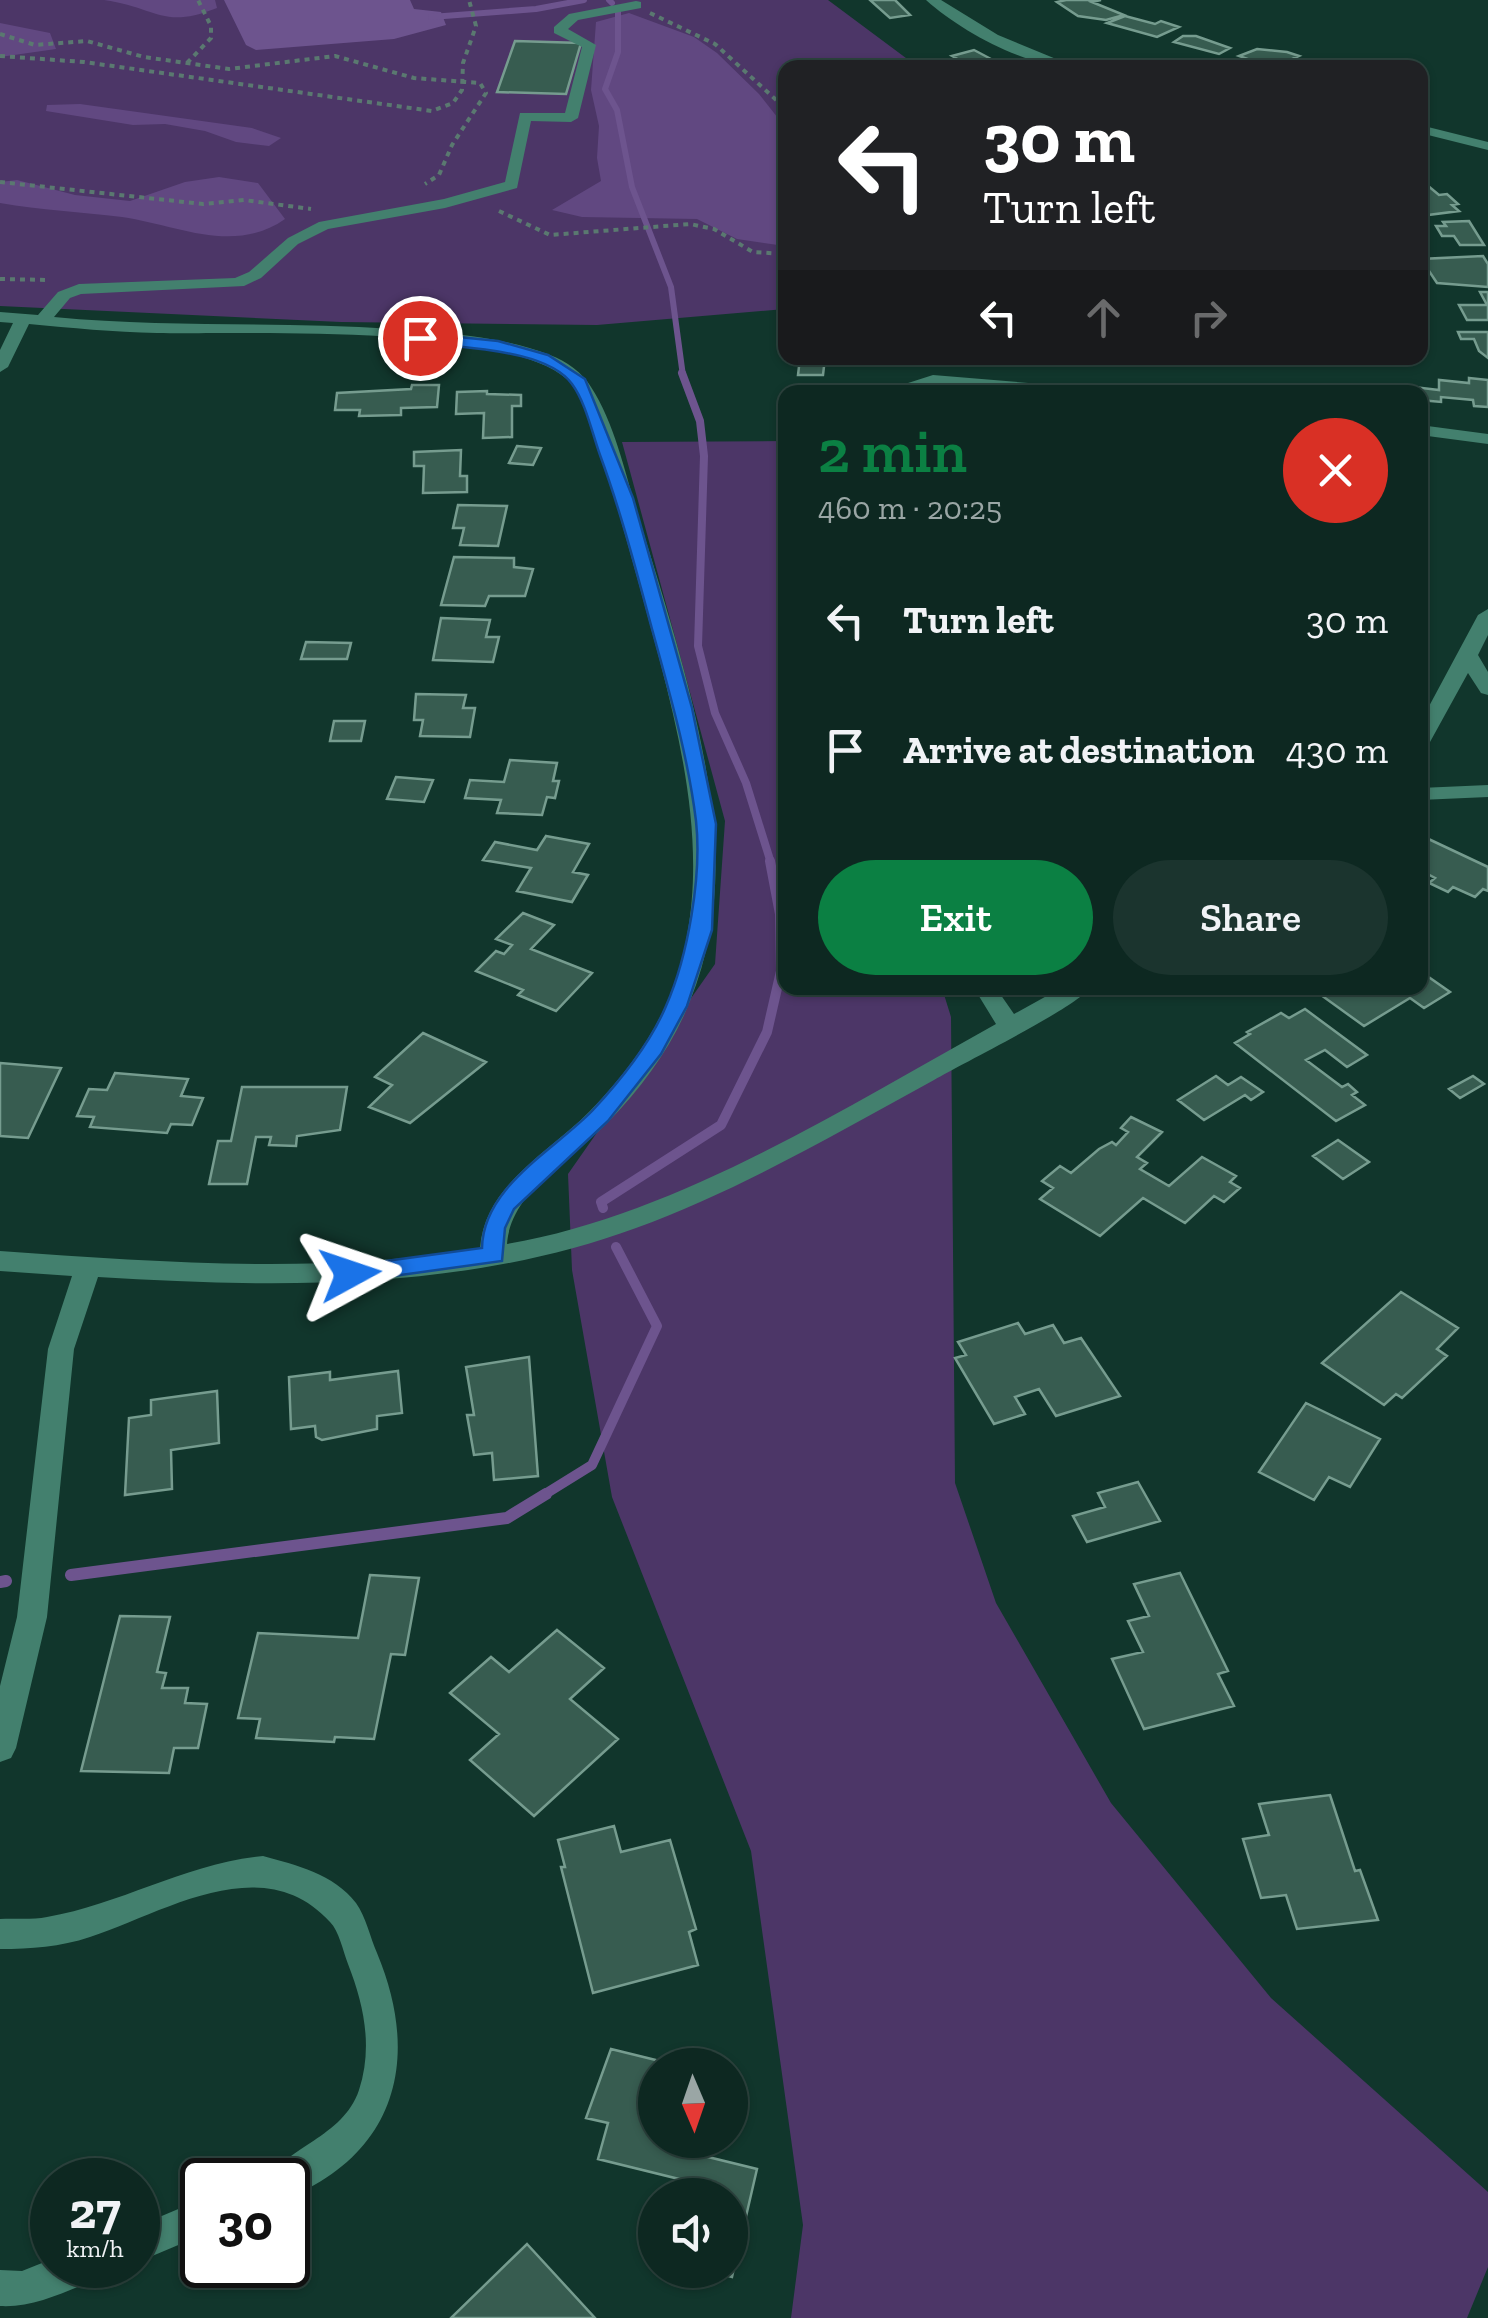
<!DOCTYPE html>
<html lang="en">
<head>
<meta charset="utf-8">
<style>
  :root { --surface:#0d2821; --page:#1b342e; --text:#f1f3f6; --muted:#9aa6a5; --line:#2d443f; --accent:#0b8043 }
  body { margin:0; font-family:"Zilla Slab",serif; background:var(--page); color:var(--text); height:100vh; display:flex; flex-direction:column; font-size:38px; white-space:nowrap }
  * { box-sizing:border-box; margin:0 }
  p { font-size:32px; color:var(--muted) }
  .icon { flex:none; width:55px; height:55px; fill:none; stroke:currentColor; stroke-width:2; stroke-linecap:round; stroke-linejoin:round }
  .map { position:relative; flex:1; overflow:hidden }
  .side { position:absolute; left:778px; top:385px; width:650px; height:610px; display:flex; flex-direction:column; background:var(--surface); border-radius:20px; box-shadow:0 2px 8px #0004,0 0 0 2px var(--line) }
  .side>* { flex:none }
  .guide { position:absolute; left:778px; top:60px; width:650px; height:305px; border-radius:20px; box-shadow:0 2px 8px #0004,0 0 0 2px var(--line); background:#202124; color:#fff; overflow:hidden }
  .needle { width:65px; rotate:178deg }
  .tools { position:absolute; left:638px; top:2048px; display:grid; gap:20px }
  .tools a { display:grid; place-items:center; width:110px; height:110px; border-radius:50%; background:var(--surface); box-shadow:0 2px 8px #0004,0 0 0 2px var(--line); font-size:50px }
  .speed { position:absolute; left:30px; top:2158px; display:flex; gap:20px; font-size:50px; font-weight:700; text-align:center }
  .speed>* { display:grid; place-content:center; width:130px; height:130px; border-radius:50%; background:var(--surface); box-shadow:0 2px 8px #0004,0 0 0 2px var(--line); line-height:1 }
  .speed small { font-size:25px; font-weight:400 }
  .speed .limit { border:5px solid #111; border-radius:15px; background:#fff; color:#111 }
  .pin { position:absolute; display:grid; place-items:center; width:85px; height:85px; color:#fff; margin:-42px; border:5px solid #fff; border-radius:50%; box-shadow:0 2px 10px #0007 }
  .me { position:absolute; width:110px; margin:-55px; rotate:85deg; stroke-linejoin:round; filter:drop-shadow(0 0 8px #0008) }
  .turn { display:flex; align-items:center; gap:35px; height:210px; padding:0 40px; font-size:45px }
  .turn .icon { width:130px; height:130px; stroke-width:2.5 }
  .turn b { display:block; font-size:70px; line-height:85px }
  .lanes { display:flex; align-items:center; height:95px; padding:0 40px; background:#0003; justify-content:center; gap:50px; direction:ltr }
  .lanes .off { opacity:.35 }
  .round { display:grid; place-items:center; flex:none; width:105px; height:105px; border-radius:52px; background:var(--page) }
  .head { display:flex; align-items:center; justify-content:space-between; height:170px; padding:0 40px }
  h1 { font-size:60px; font-weight:600; line-height:75px; color:var(--accent) }
  .primary-button { display:flex; gap:20px; margin-top:auto; padding:20px 40px }
  .primary-button a { flex:1; height:115px; border-radius:60px; background:var(--accent); color:#fff; font-size:40px; font-weight:600; line-height:115px; text-align:center }
  .primary-button a+a { background:var(--page); color:var(--text) }
  ul { padding:0; list-style:none }
  li { display:flex; align-items:center; gap:30px; height:130px; padding:0 40px }
  li div { flex:1 }
  li b { display:block; font-size:38px }
  li em { font-style:normal }
  .map>svg:first-child { display:block }
</style>
</head>
<body>
<div class="map">
<svg width="1488" height="2318" viewBox="0 0 1488 2318">
  <rect width="100%" height="100%" fill="#11362c"/>
  <path fill="#4c3667" d="M0 0H828L918 67 785 68V309L597 325 341 322 0 306Z
    M785 441V988H942L951 1017 955 1483 996 1603 1111 1803 1271 1998 1488 2192V2267L1467 2318H791L803 2225 751 1851 612 1497 572 1270 568 1174 715 964 725 821 622 442Z"/>
  <path fill="#614881" d="M104 0H215L217 8C162 30 156 7 104 0Z
    M629 13 694 37 717 53 759 94 785 127V246L737 239 697 219 582 217 552 210 601 181 597 158 599 126 591 90 596 22Z
    M0 23 50 33 56 49 0 57Z
    M80 104 252 128 281 138 269 146 236 142 205 131 165 124 133 125 46 111 47 105Z
    M219 177 258 183 285 219C234 255 177 225 122 217 81 212 41 210 0 203V182L17 180 75 195 130 201 185 182Z"/>
  <path fill="#6d548e" d="M224 0H410L414 9 441 12 446 25 394 39 256 50 246 45Z"/>
  <g fill="none" stroke-linecap="round" stroke-linejoin="round">
    <path stroke="#6d548e" stroke-width="6" d="M609 0 612 3
      M618 12V52L605 89 617 110 632 187 671 287 683 376
      M431 17 536 9 584 0"/>
    <path stroke="#6d548e" stroke-width="8" d="M682 373 700 421 704 456 698 646 715 713 746 783 771 863"/>
    <path stroke="#6d548e" stroke-width="10" d="M603 1208 601 1202 721 1125 767 1032 781 971 780 914 770 861
      M542 1496 592 1465 657 1326 616 1247"/>
    <path stroke="#6d548e" stroke-width="12" d="M71 1575 507 1518 546 1494
      M0 1582 6 1581"/>
  </g>
  <path fill="#375c50" stroke="#769c8f" stroke-width="2.5" d="M870 0H895L910 15 890 18Z
    M1066 0H1101L1092 2 1124 15 1106 20 1078 16 1057 2Z
    M1125 16 1155 24 1161 21 1179 27 1157 37 1107 23Z
    M1183 36H1196L1230 48 1219 54 1174 42Z
    M515 41 581 43 566 94 497 92Z
    M1257 49 1287 52 1299 56 1292 59 1297 63 1287 68H1265L1268 66 1239 56Z
    M974 50 1008 68 954 65 963 62 952 56Z
    M1427 185 1439 195 1447 194 1458 204 1452 205 1459 211 1420 216V186Z
    M1469 221 1484 245H1460L1454 236H1442L1436 226H1446L1443 222Z
    M1483 256 1488 264V287L1437 283 1421 259Z
    M1480 292H1488V320H1467L1459 305H1487Z
    M1458 332H1488V358L1479 351 1474 339H1461Z
    M800 358H825L823 375H798Z
    M1469 378 1488 380V407L1474 406 1473 400 1441 397V402L1420 400V392H1409L1414 387 1439 390V380L1469 383Z
    M412 385H439L437 407 401 408V415L359 416 360 410H335L337 393 411 389Z
    M487 391V394L521 395V406H512V437L483 438 484 413 456 414 457 392Z
    M517 446 541 448 533 465 509 463Z
    M461 450 460 476H467V492L423 493 424 466H414V452Z
    M458 505 507 506 498 546 460 545 464 528H453Z
    M454 557 514 558V567L533 569 525 596H489L485 606 441 605Z
    M441 618 490 620 486 637H499L493 662 433 660Z
    M306 642 351 643 347 659H301Z
    M416 694 466 695 463 708H475L470 737 420 736 423 720H414Z
    M334 721H365L361 741H330Z
    M510 760 557 763 553 781H559L555 798 547 797 542 815 497 813 501 800 465 798 470 780 504 782Z
    M396 777 433 780 424 802 387 799Z
    M1420 835 1488 867V891L1483 889 1475 897 1453 887 1448 892 1429 883 1435 878 1420 870Z
    M546 836 589 844 573 872 588 875 572 902 517 891 531 868 483 860 495 842 537 850Z
    M523 913 554 925 531 949 592 973 556 1011 518 995 523 990 476 971 496 951 504 954 512 945 496 939Z
    M1420 971 1450 992 1424 1008 1410 998 1364 1026 1314 990 1420 988Z
    M1305 1009 1367 1055 1347 1067 1325 1050 1306 1060 1342 1087 1348 1084 1357 1092 1352 1095 1365 1105 1336 1121 1235 1043 1250 1034 1247 1032 1281 1013 1289 1018Z
    M423 1033 486 1062 410 1123 369 1107 392 1085 375 1077Z
    M0 1063 61 1068 28 1138 0 1136Z
    M115 1073 188 1079 181 1096 203 1098 192 1125 171 1124 167 1133 90 1127 94 1117 77 1116 89 1089 107 1090Z
    M1216 1076 1228 1085 1241 1077 1263 1092 1251 1100 1245 1095 1204 1120 1178 1100Z
    M1473 1076 1484 1084 1460 1098 1449 1089Z
    M242 1087H347L340 1130 297 1136 296 1146 269 1145 271 1137H256L247 1184H209L218 1141H231Z
    M1131 1117 1162 1132 1137 1157 1147 1163 1140 1169 1169 1186 1202 1157 1236 1176 1230 1182 1240 1188 1224 1202 1214 1196 1185 1223 1143 1198 1100 1236 1040 1199 1053 1188 1042 1181 1060 1166 1071 1173 1099 1149 1112 1142 1116 1145 1128 1132 1121 1128Z
    M1338 1140 1369 1162 1343 1179 1313 1156Z
    M1401 1292 1458 1328 1437 1349 1447 1356 1402 1398 1396 1394 1384 1405 1322 1363Z
    M1018 1323 1025 1334 1053 1325 1064 1343 1081 1338 1120 1396 1056 1416 1039 1389 1015 1397 1025 1414 994 1424 955 1358 966 1355 958 1342Z
    M529 1357 538 1476 494 1480 492 1453 474 1455 467 1415H474L466 1367Z
    M398 1371 402 1413 377 1416V1429L322 1440 316 1437 315 1426 291 1429 289 1377 330 1372V1380Z
    M217 1391 219 1443 171 1450 172 1489 125 1495 129 1418 151 1415V1400Z
    M1306 1403 1380 1439 1350 1487 1329 1477 1314 1500 1259 1472Z
    M1138 1482 1160 1521 1087 1542 1073 1516 1105 1507 1098 1493Z
    M1180 1573 1228 1671 1218 1674 1234 1706 1144 1729 1112 1659 1143 1652 1128 1621 1149 1616 1134 1584Z
    M370 1575 419 1578 405 1655 391 1654 374 1739 335 1737 334 1742 256 1738 260 1719 238 1718 258 1633 358 1638Z
    M120 1616 170 1617 157 1672 166 1673 162 1688H188L185 1703 207 1704 198 1748H174L169 1773 81 1771Z
    M557 1630 604 1668 570 1699 618 1739 534 1816 470 1760 499 1734 450 1693 491 1657 509 1672Z
    M1330 1795 1355 1871 1360 1870 1378 1920 1297 1929 1286 1895 1261 1898 1243 1839 1269 1835 1259 1804Z
    M614 1826 621 1852 670 1840 696 1929 689 1932 698 1965 593 1993 561 1867H565L558 1840Z
    M611 2049 676 2065H655V2140H700L696 2154 757 2169 732 2277 705 2270H730V2195H687L691 2182 598 2159 608 2123 586 2118Z
    M527 2244 595 2318H451Z"/>
  <g fill="none" stroke-linecap="round" stroke-linejoin="round">
    <path stroke="#5a7970" stroke-width="4" stroke-dasharray="5 5" stroke-linecap="butt" d="M650 13 715 44 785 108
      M0 34 35 45 87 41 144 57 229 69 335 56 414 78 480 83 486 93 452 145 439 175 425 184
      M0 56 84 62 432 111 453 103 462 90 463 63 476 26 469 0
      M187 63 211 38V26L198 0
      M0 182 203 204 244 200 311 209
      M499 211 550 235 690 224 714 229 753 252 785 254
      M0 279 49 280"/>
    <path fill="#43806e" fill-rule="evenodd" d="M926 0H941L998 35 1078 68C1028 68 963 33 926 0Z
      M636 1 641 2V8L578 20 568 29 596 45 578 118 571 122 531 121 517 188 445 208 328 229 298 244 261 278 244 286 81 294 70 298 54 317C167 328 281 321 394 329 445 333 502 336 550 355 566 361 583 373 591 387 615 424 625 473 638 515 669 617 705 724 714 831 719 889 712 947 690 1001 673 1045 643 1086 610 1120 576 1157 511 1189 507 1244 677 1215 846 1107 996 1024L974 988H996L1014 1014 1061 988H1090C1075 1008 963 1063 934 1080 837 1133 740 1190 636 1228 465 1291 277 1288 98 1277L74 1349 47 1617 16 1748 11 1758 0 1762V1686L17 1617 48 1349 72 1276 0 1271V1251C159 1262 322 1275 480 1248 485 1184 549 1153 590 1111 620 1080 647 1046 665 1007 714 897 690 777 661 665 642 595 623 524 601 454 593 432 588 402 572 384 516 322 243 335 157 333 114 332 71 328 29 324L8 367 0 372V350L13 323 0 322V312L38 315 58 292 79 284 235 278 249 272 288 238 319 222 444 199 505 182 520 113H565L582 47 554 33V27L569 14Z
      M1420 125 1488 142V150L1420 133Z
      M933 375 1077 387 1086 392C1035 395 984 382 935 385 916 386 900 393 880 392Z
      M1420 425 1488 434V444L1420 435Z
      M1488 609V635L1478 655 1488 672V695L1481 693 1468 673 1430 742 1420 748V723L1478 615Z
      M1488 785V797L1420 800V788Z
      M263 1856C296 1865 334 1874 356 1903 366 1917 370 1937 377 1953 420 2056 399 2152 288 2198V2180H270C284 2147 343 2138 359 2090 373 2047 364 2005 348 1964 343 1951 339 1931 330 1922 263 1848 165 1912 90 1937 60 1947 31 1949 0 1949V1919C15 1918 32 1920 47 1917 122 1904 184 1864 263 1856Z
      M202 2199V2235L138 2262V2226Z
      M52 2259V2265H104L99 2278C67 2291 34 2308 0 2306V2270L22 2271Z"/>
  </g>
  <path fill="#1a73e8" stroke="#114b97" stroke-width="2.5" d="M420 333 498 341 548 355 585 379 633 498 692 708 716 824 712 930 687 1006 661 1054 608 1121 514 1209 505 1228 502 1261 350 1282 339 1274 342 1267 482 1248C483 1187 553 1151 592 1111 620 1081 650 1044 666 1006 688 956 702 876 696 821 688 756 669 691 652 629 636 570 621 512 600 455 592 433 586 403 572 384 545 347 457 349 415 341V334Z"/>
</svg>
<div class="tools">
<a><svg class="needle" viewBox="-14 -14 28 28"><path d="M0-13l5 13h-10z" fill="#e53935"/><path d="M0 13l5-13h-10z" fill="#9aa6a5"/></svg></a>
<a><svg class="icon" aria-label="sound" viewBox="0 0 24 24"><path d="M4 9h4l5-4v14l-5-4H4zM17 9q2 3 0 6"/></svg></a>
</div>
<div class="speed"><div>27<small>km/h</small></div><div class="limit">30</div></div>
<div class="pin" style="left:420px;top:338px;background:#d93025"><svg class="icon" aria-label="arrive" viewBox="0 0 24 24"><path d="M6 21V4h12l-3 4 3 4H6"/></svg></div>
<svg class="me" style="left:350px;top:1274px" viewBox="-20 -20 40 40"><path d="M0-17L14 15 0 8-14 15z" fill="#1a73e8" stroke="#fff" stroke-width="4"/></svg>
<div class="guide">
<div class="turn"><svg class="icon" aria-label="left" viewBox="0 0 24 24"><path d="M17 20v-9H6M10 6l-5 5 5 5"/></svg><div><b>30 m</b>Turn left</div></div>
<div class="lanes"><svg class="icon" aria-label="left" viewBox="0 0 24 24"><path d="M17 20v-9H6M10 6l-5 5 5 5"/></svg><svg class="icon off" aria-label="ahead" viewBox="0 0 24 24"><path d="M12 20V5M6 11l6-6 6 6"/></svg><svg class="icon off" aria-label="right" viewBox="0 0 24 24"><path d="M7 20v-9h11M14 6l5 5-5 5"/></svg></div>
</div>
<section class="side">
<div class="head"><div><h1>2 min</h1><p>460 m · 20:25</p></div><a class="round" style="background:#d93025;color:#fff"><svg class="icon" aria-label="close" viewBox="0 0 24 24"><path d="M6 6l12 12M18 6L6 18"/></svg></a></div>
<ul>
<li><svg class="icon" aria-label="left" viewBox="0 0 24 24"><path d="M17 20v-9H6M10 6l-5 5 5 5"/></svg><div><b>Turn left</b></div><em>30 m</em></li>
<li><svg class="icon" aria-label="arrive" viewBox="0 0 24 24"><path d="M6 21V4h12l-3 4 3 4H6"/></svg><div><b>Arrive at destination</b></div><em>430 m</em></li>
</ul>
<div class="primary-button"><a>Exit</a><a>Share</a></div>
</section>
</div>
</body>
</html>
